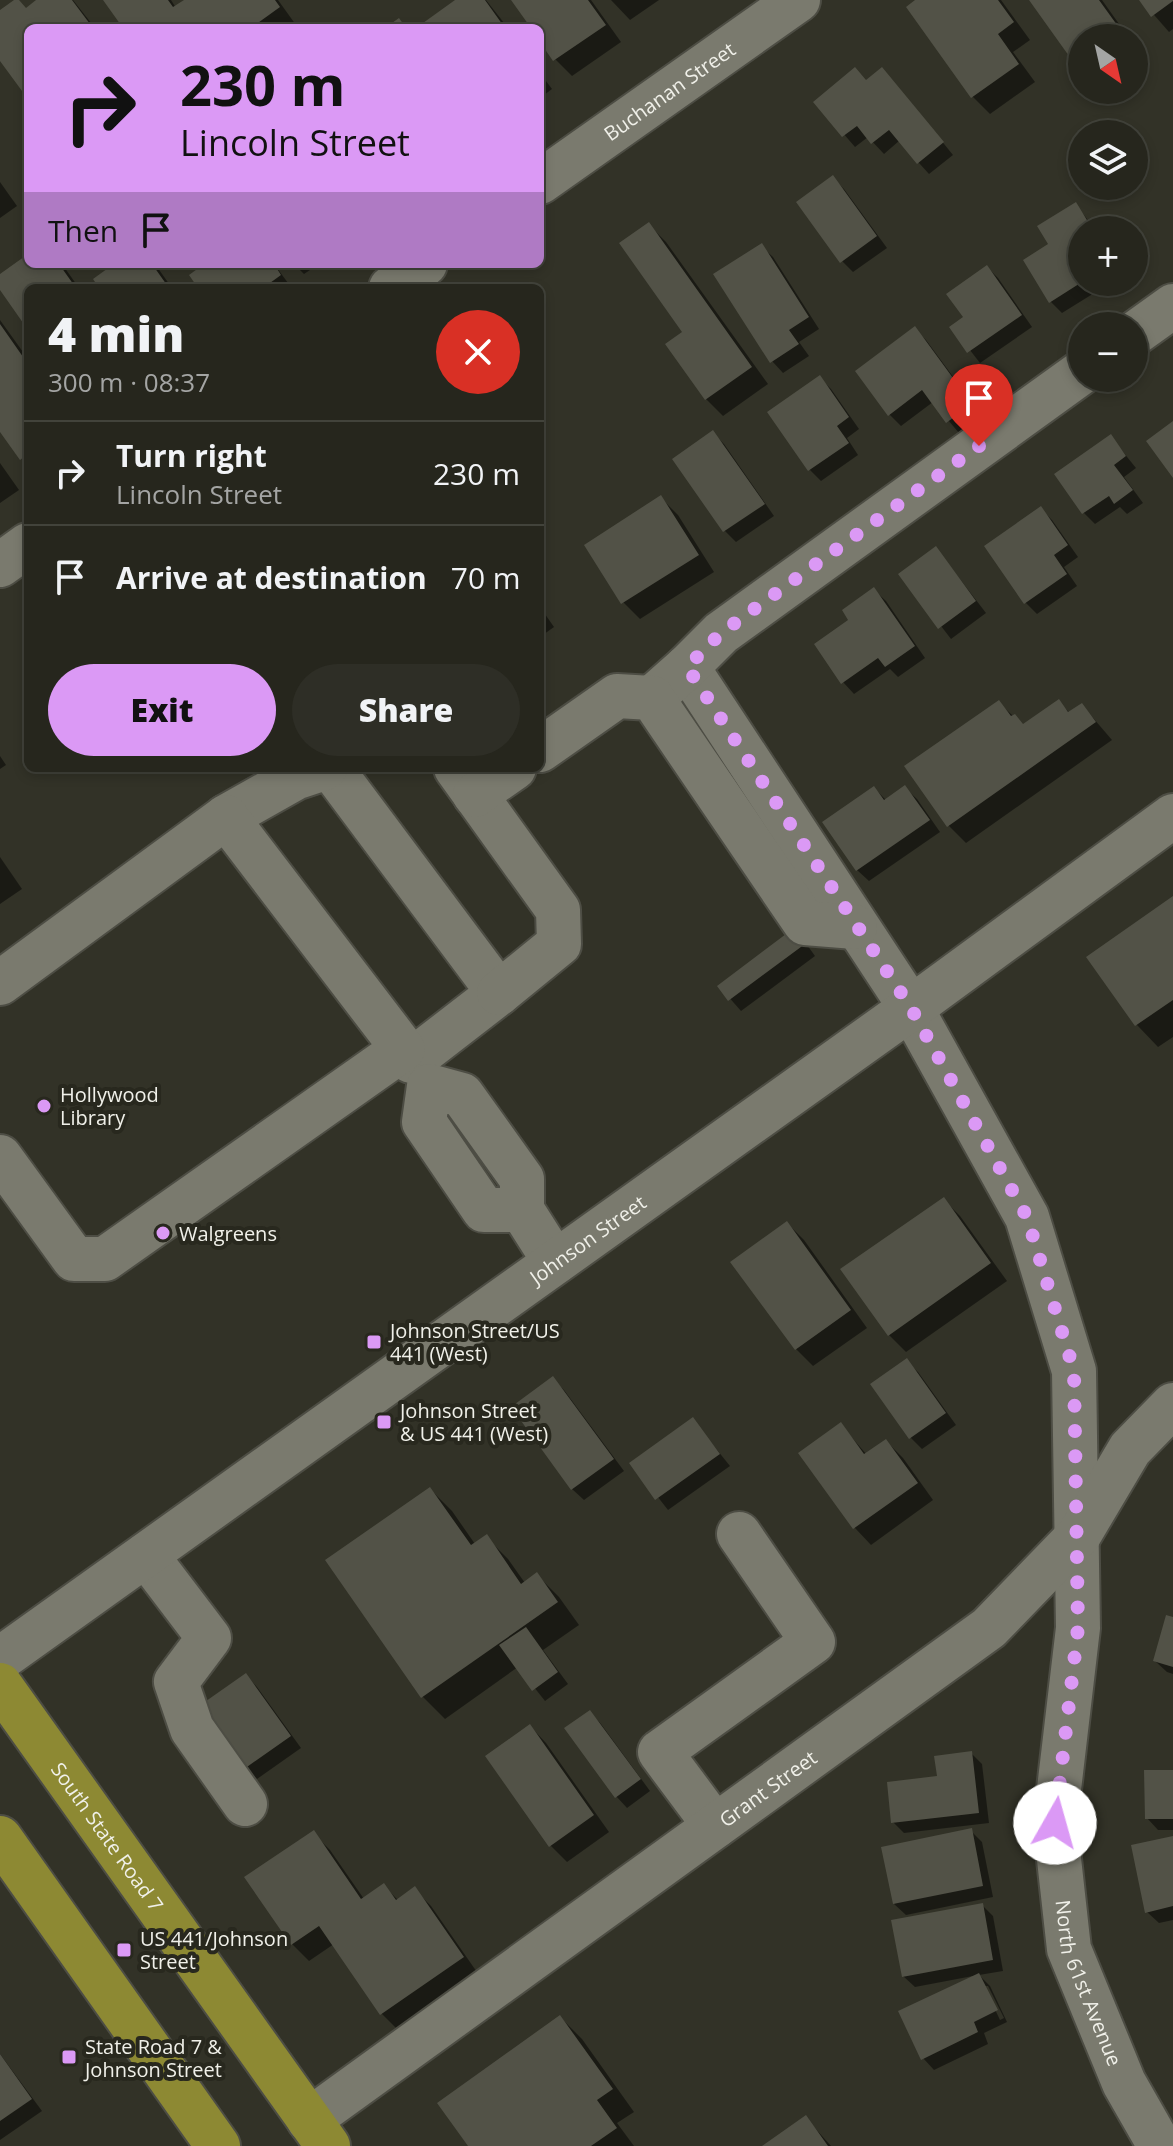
<!DOCTYPE html>
<html lang="en">
<head>
<meta charset="utf-8">
<style>
  :root { --surface:#26261d; --page:#2e2e26; --text:#f1f3f6; --muted:#a4a5a4; --line:#42433b; --accent:#db99f5 }
  body { margin:0; font-family:"Open Sans",sans-serif; background:var(--page); color:var(--text); height:100vh; display:flex; flex-direction:column; font-size:30px; white-space:nowrap }
  * { box-sizing:border-box; margin:0 }
  p { font-size:26px; color:var(--muted) }
  .icon { flex:none; width:44px; height:44px; fill:none; stroke:currentColor; stroke-width:2; stroke-linecap:round; stroke-linejoin:round }
  .map { position:relative; flex:1; overflow:hidden }
  .drawer { position:absolute; left:24px; top:284px; width:520px; height:488px; display:flex; flex-direction:column; background:var(--surface); border-radius:12px; box-shadow:0 4px 12px #0003,0 0 0 2px var(--line) }
  .drawer>* { flex:none }
  .banner { position:absolute; left:24px; top:24px; width:520px; height:244px; border-radius:12px; box-shadow:0 4px 12px #0003,0 0 0 2px var(--line); background:#db99f5; color:#111; overflow:hidden }
  .needle { width:52px; rotate:146deg }
  .buttons { position:absolute; left:1068px; top:24px; display:grid; gap:16px }
  .buttons a { display:grid; place-items:center; width:80px; height:80px; border-radius:50%; background:var(--surface); box-shadow:0 4px 12px #0003,0 0 0 2px var(--line); font-size:40px }
  .pin { position:absolute; display:grid; place-items:center; width:68px; height:68px; color:#fff; margin:-82px -34px; border-radius:50% 50% 50% 0; rotate:-45deg; box-shadow:0 0 8px #0007 }
  .pin .icon { rotate:45deg }
  .me { position:absolute; width:88px; margin:-44px; rotate:7deg; stroke-linejoin:round; filter:drop-shadow(0 0 6px #0008) }
  .turn { display:flex; align-items:center; gap:28px; height:168px; padding:0 24px; font-size:36px }
  .turn .icon { width:104px; height:104px; stroke-width:2.5 }
  .turn b { display:block; font-size:56px; line-height:68px }
  .then { display:flex; align-items:center; height:76px; padding:0 24px; background:#0003; gap:16px; font-size:30px }
  .round { display:grid; place-items:center; flex:none; width:84px; height:84px; border-radius:42px; background:var(--page) }
  .headline { display:flex; align-items:center; justify-content:space-between; height:136px; padding:0 24px }
  h1 { font-size:48px; font-weight:800; line-height:60px }
  .cta { display:flex; gap:16px; margin-top:auto; padding:16px 24px }
  .cta a { flex:1; height:92px; border-radius:48px; background:var(--accent); color:#111; font-size:32px; font-weight:800; line-height:92px; text-align:center }
  .cta a+a { background:var(--page); color:var(--text) }
  ul { padding:0; list-style:none }
  li { display:flex; align-items:center; gap:24px; height:104px; padding:0 24px; border-top:2px solid var(--line) }
  li div { flex:1 }
  li b { display:block; font-size:30px }
  li em { font-style:normal }
  .map>svg:first-child { display:block }
</style>
</head>
<body>
<div class="map">
<svg width="1173" height="2146" viewBox="0 0 1173 2146">
  <rect width="100%" height="100%" fill="#323227"/>
  <path fill="#0007" fill-rule="evenodd" d="M40 0H73L95 28H28V94L0 58V13L27 10Z
    M106 0H171L176 8 187 0H278L296 25 292 28H125Z
    M458 0H486L508 28H429Z
    M514 0H591L621 42 572 76 555 59 540 38V28H533Z
    M611 0H659L630 20Z
    M918 0H1001L1030 40 1013 52 1035 82 990 114 973 97Z
    M1031 0H1102L1129 38H1082V70Z
    M1141 0H1173V29L1169 32Z
    M1134 44 1141 54 1134 59Z
    M540 73 552 89 540 98Z
    M893 81 953 155 929 174 899 141 884 154 868 137 855 147 816 102 867 82Z
    M833 178 844 189 887 248 853 272 842 261Z
    M0 182 17 206 0 218Z
    M1075 204 1096 230H1082V282H1112L1062 313 1051 302V245Z
    M649 225 666 242 768 384 723 416 706 399Z
    M761 246 773 257 819 329 799 342 809 356 783 373 772 361Z
    M28 257V264H62L79 288H28V326L0 286V276Z
    M113 264H155L172 288H101L114 266Z
    M207 264H274L291 287 201 288Z
    M294 264H319L304 274Z
    M987 267 998 278 1032 327 980 363 952 327 966 318Z
    M0 320 28 359V466L0 429Z
    M915 329 926 340 982 416 959 433 933 402 901 426 889 414Z
    M820 378 831 389 859 429 847 438 858 455 821 481 810 470Z
    M713 433 724 444 774 516 736 542 725 531 674 459Z
    M1111 437 1136 468 1124 477 1143 503 1127 514 1120 507 1095 524 1084 513 1057 475Z
    M0 463 19 490 0 503Z
    M661 498 678 515 714 572 640 619 623 602Z
    M1041 509 1052 520 1078 557 1064 567 1077 586 1037 614 1025 602Z
    M936 548 986 613 951 639 901 574Z
    M874 590 886 601 925 658 898 677 890 669 854 694 843 682 851 621Z
    M540 607 554 627 540 637Z
    M998 702 1024 726 1058 702 1070 713 1082 705 1112 740 966 843 949 826 907 767Z
    M0 756 6 765 0 769Z
    M874 788 887 801 905 788 917 799 940 832 869 881 857 870Z
    M0 857 22 889 0 904Z
    M1173 898V1037L1158 1047 1137 1025 1089 957Z
    M805 942 815 956 741 1011 719 986Z
    M943 1199 960 1216 1007 1281 906 1352 889 1335Z
    M787 1223 804 1240 867 1328 813 1366 796 1349Z
    M906 1361 918 1372 956 1425 922 1449 911 1438 873 1385Z
    M553 1379 564 1390 624 1471 584 1500 572 1489 514 1408Z
    M693 1420 730 1466 668 1510 632 1464Z
    M841 1425 867 1455 886 1441 903 1458 933 1500 871 1545 855 1528Z
    M430 1489 452 1511 475 1544 486 1537 508 1559 525 1583 537 1575 559 1597 579 1625 543 1650 568 1684 545 1701 518 1667 445 1719 423 1697 328 1561Z
    M1173 1619V1674L1167 1672 1155 1661Z
    M246 1675 257 1687 301 1748 257 1779 246 1768Z
    M590 1712 601 1724 650 1791 627 1808 616 1796Z
    M530 1726 546 1743 609 1832 567 1862 550 1845Z
    M971 1753 982 1764 989 1823 904 1833 893 1822 939 1778Z
    M1173 1772V1830H1158L1147 1818Z
    M971 1831 982 1842 993 1897 906 1915 894 1904Z
    M313 1833 330 1850 364 1899 384 1886 398 1900 414 1889 431 1906 479 1975 399 2031 382 2014 334 1944 309 1961 292 1944Z
    M1173 1838V1920L1159 1923 1147 1912Z
    M982 1905 993 1916 1003 1971 979 1975 990 1986 1007 2022 984 2033 988 2044 934 2070 923 2058 973 1976 915 1987 903 1976ZM984 1986H988L1004 2018 1000 2020Z
    M560 2017 582 2039 634 2112 617 2123 634 2146H470Z
    M0 2054 42 2111 0 2140Z
    M806 2118 831 2146H766Z"/>
  <path fill="#525247" d="M14 0H19L26 8 36 0H72L93 28H28V87L22 91 0 61V10Z
    M103 0H168L173 7 184 0H275L280 7 251 28H123Z
    M455 0H485L505 28H426L423 23Z
    M511 0H588L606 25 553 61 540 42V28H531Z
    M915 0H998L1014 22 998 34 1019 64 971 98 906 7Z
    M1029 0H1099L1125 36 1082 38V68L1079 70Z
    M1139 0H1173V1L1151 17Z
    M399 18 406 28H385Z
    M855 67 866 80 882 67 944 142 917 164 889 130 871 144 857 126 842 137 813 102Z
    M833 175 877 236 840 263 796 202Z
    M1076 202 1093 230H1082V282L1049 303 1023 260 1048 244 1037 226Z
    M649 222 752 367 705 400 665 344 682 332 619 243Z
    M762 243 809 317 789 330 799 344 770 363 713 274Z
    M28 254V264H59L76 288H28V330L0 290V274Z
    M110 264H152L169 288H99L93 279 111 266Z
    M204 264H274L281 275 263 288H198L189 275Z
    M987 265 1022 315 967 353 949 327 963 317 946 294Z
    M0 324 28 364V454L20 460 0 432Z
    M915 326 972 404 946 423 922 390 888 416 855 371Z
    M820 375 849 417 837 426 849 443 808 471 767 412Z
    M1173 421V478L1146 441Z
    M713 430 765 504 723 532 672 459Z
    M1111 434 1126 456 1114 465 1133 490 1114 504 1109 496 1082 514 1054 474Z
    M661 495 699 555 621 604 584 545Z
    M1041 506 1068 545 1054 555 1067 574 1024 604 984 546Z
    M936 546 976 601 938 629 898 574Z
    M874 587 915 646 885 667 878 658 841 684 814 644 848 620 842 610Z
    M1059 699 1068 712 1082 703 1096 722 947 827 904 766 999 700 1011 716 1015 714 1023 724Z
    M905 785 930 820 856 871 822 822 874 786 884 800Z
    M1173 896V1000L1135 1026 1086 957Z
    M794 928 805 944 728 1001 717 986Z
    M944 1197 991 1263 888 1336 840 1269Z
    M787 1221 851 1310 795 1350 730 1262Z
    M907 1358 946 1413 909 1439 870 1384Z
    M553 1376 614 1459 571 1490 511 1407Z
    M693 1417 720 1454 655 1500 629 1463Z
    M841 1422 864 1454 886 1439 918 1483 853 1529 798 1453Z
    M430 1487 471 1545 487 1534 521 1584 537 1572 558 1602 421 1698 325 1560Z
    M1166 1615 1173 1617V1667L1153 1661Z
    M526 1627 558 1672 532 1691 499 1645Z
    M246 1673 291 1736 244 1769 199 1706Z
    M590 1710 641 1779 615 1798 564 1728Z
    M530 1724 594 1815 549 1847 485 1756Z
    M972 1751 979 1813 891 1823 887 1782 937 1776 934 1756Z
    M1144 1770H1173V1819H1145Z
    M972 1828 983 1886 893 1904 881 1847Z
    M314 1830 361 1899 384 1883 396 1900 415 1886 464 1957 380 2015 319 1926 291 1945 244 1877Z
    M1173 1836V1906L1145 1913 1131 1845Z
    M983 1903 993 1960 902 1977 891 1920Z
    M979 1973 998 2010 974 2022 978 2032 921 2060 898 2011Z
    M560 2015 613 2089 597 2100 617 2128 591 2146H468L437 2103Z
    M0 2054 32 2099 0 2121Z
    M806 2115 828 2146H762Z"/>
  <g fill="none" stroke-linecap="round" stroke-linejoin="round">
    <defs>
      <g id="minor">
        <path id="s1" d="M540 182 798 0"/>
        <path d="M391 288 425 264"/>
        <path d="M1134 334 1173 306"/>
        <path d="M0 565 28 545"/>
        <path id="s2" d="M687 667 911 1008 1027 1217 1074 1371 1078 1628 1055 1823 1069 1949 1124 2083 1160 2146"/>
        <path d="M652 698 687 667 721 633 1082 372"/>
        <path d="M540 750 617 696 652 698 805 923 855 927"/>
        <path d="M331 768 499 993 411 1061"/>
        <path d="M456 768 558 910 559 944 499 993"/>
        <path d="M475 795 514 768"/>
        <path d="M226 817 295 778 325 768"/>
        <path d="M0 983 226 817 403 1049 105 1259H74L0 1157"/>
        <path d="M522 1210H484L424 1122 429 1086 462 1095 522 1179V1210L555 1262"/>
        <path d="M146 1555 209 1638 176 1682 192 1729 245 1804"/>
        <path id="s3" d="M0 1659 911 1008 1173 816"/>
        <path d="M715 1826 660 1752 813 1642 739 1534"/>
        <path id="s4" d="M309 2120 989 1628 1079 1535 1130 1449 1173 1405"/>
      </g>
      <g id="major">
        <path id="s5" d="M0 1685 328 2146"/>
        <path d="M0 1838 218 2146"/>
      </g>
    </defs>
    <use href="#minor" stroke="#4d4d44" stroke-width="48"/>
    <use href="#major" stroke="#4d4d44" stroke-width="48"/>
    <use href="#minor" stroke="#7a7a6e" stroke-width="44"/>
    <use href="#major" stroke="#8d8933" stroke-width="44"/>
  </g>
  <g fill="none" stroke-linecap="round" stroke-linejoin="round">
    <path stroke="#db99f5" stroke-width="14" stroke-dasharray="0 25.2" d="M979 446 721 633 687 667 911 1008 1027 1217 1074 1371 1078 1628 1055 1823"/>
  </g>
  <g fill="#db99f5" stroke="#28281e" stroke-width="3">
    <circle cx="44" cy="1106" r="8"/>
    <circle cx="163" cy="1233" r="8"/>
    <rect x="366" y="1334" width="16" height="16" rx="4"/>
    <rect x="376" y="1414" width="16" height="16" rx="4"/>
    <rect x="116" y="1942" width="16" height="16" rx="4"/>
    <rect x="61" y="2049" width="16" height="16" rx="4"/>
  </g>
  <g text-anchor="middle" dominant-baseline="central" stroke-width="8" stroke-linejoin="round" paint-order="stroke">
    <g font-size="20" fill="#f0f0e9" stroke="#28281e">
      <text stroke="none"><textPath href="#s1" startOffset="158">Buchanan Street</textPath></text>
      <text stroke="none"><textPath href="#s3" startOffset="722">Johnson Street</textPath></text>
      <text stroke="none"><textPath href="#s4" startOffset="566">Grant Street</textPath></text>
      <text stroke="none"><textPath href="#s5" startOffset="186">South State Road 7</textPath></text>
      <text stroke="none"><textPath href="#s2" startOffset="1426">North 61st Avenue</textPath></text>
    </g>
    <g font-size="20" fill="#f0f0e9" stroke="#28281e" text-anchor="start">
      <text x="60" y="1094">Hollywood<tspan x="60" dy="23">Library</tspan></text>
      <text x="179" y="1233">Walgreens</text>
      <text x="390" y="1330">Johnson Street/US<tspan x="390" dy="23">441 (West)</tspan></text>
      <text x="400" y="1410">Johnson Street<tspan x="400" dy="23">&amp; US 441 (West)</tspan></text>
      <text x="140" y="1938">US 441/Johnson<tspan x="140" dy="23">Street</tspan></text>
      <text x="85" y="2046">State Road 7 &amp;<tspan x="85" dy="23">Johnson Street</tspan></text>
    </g>
  </g>
</svg>
<div class="buttons">
<a><svg class="needle" viewBox="-14 -14 28 28"><path d="M0-13l5 13h-10z" fill="#e53935"/><path d="M0 13l5-13h-10z" fill="#a4a5a4"/></svg></a>
<a><svg class="icon" aria-label="layers" viewBox="0 0 24 24"><path d="M12 4l9 5-9 5-9-5zM3 14l9 5 9-5"/></svg></a>
<a>+</a>
<a>−</a>
</div>
<div class="pin" style="left:979px;top:446px;background:#d93025"><svg class="icon" aria-label="arrive" viewBox="0 0 24 24"><path d="M6 21V4h12l-3 4 3 4H6"/></svg></div>
<svg class="me" style="left:1055px;top:1823px" viewBox="-20 -20 40 40"><circle r="19" fill="#fff"/><path d="M0-13L10 11 0 6-10 11z" fill="#db99f5"/></svg>
<div class="banner">
<div class="turn"><svg class="icon" aria-label="right" viewBox="0 0 24 24"><path d="M7 20v-9h11M14 6l5 5-5 5"/></svg><div><b>230 m</b>Lincoln Street</div></div>
<div class="then">Then<svg class="icon" aria-label="arrive" viewBox="0 0 24 24"><path d="M6 21V4h12l-3 4 3 4H6"/></svg></div>
</div>
<section class="drawer">
<div class="headline"><div><h1>4 min</h1><p>300 m · 08:37</p></div><a class="round" style="background:#d93025;color:#fff"><svg class="icon" aria-label="close" viewBox="0 0 24 24"><path d="M6 6l12 12M18 6L6 18"/></svg></a></div>
<ul>
<li><svg class="icon" aria-label="right" viewBox="0 0 24 24"><path d="M7 20v-9h11M14 6l5 5-5 5"/></svg><div><b>Turn right</b><p>Lincoln Street</p></div><em>230 m</em></li>
<li><svg class="icon" aria-label="arrive" viewBox="0 0 24 24"><path d="M6 21V4h12l-3 4 3 4H6"/></svg><div><b>Arrive at destination</b></div><em>70 m</em></li>
</ul>
<div class="cta"><a>Exit</a><a>Share</a></div>
</section>
</div>
</body>
</html>
